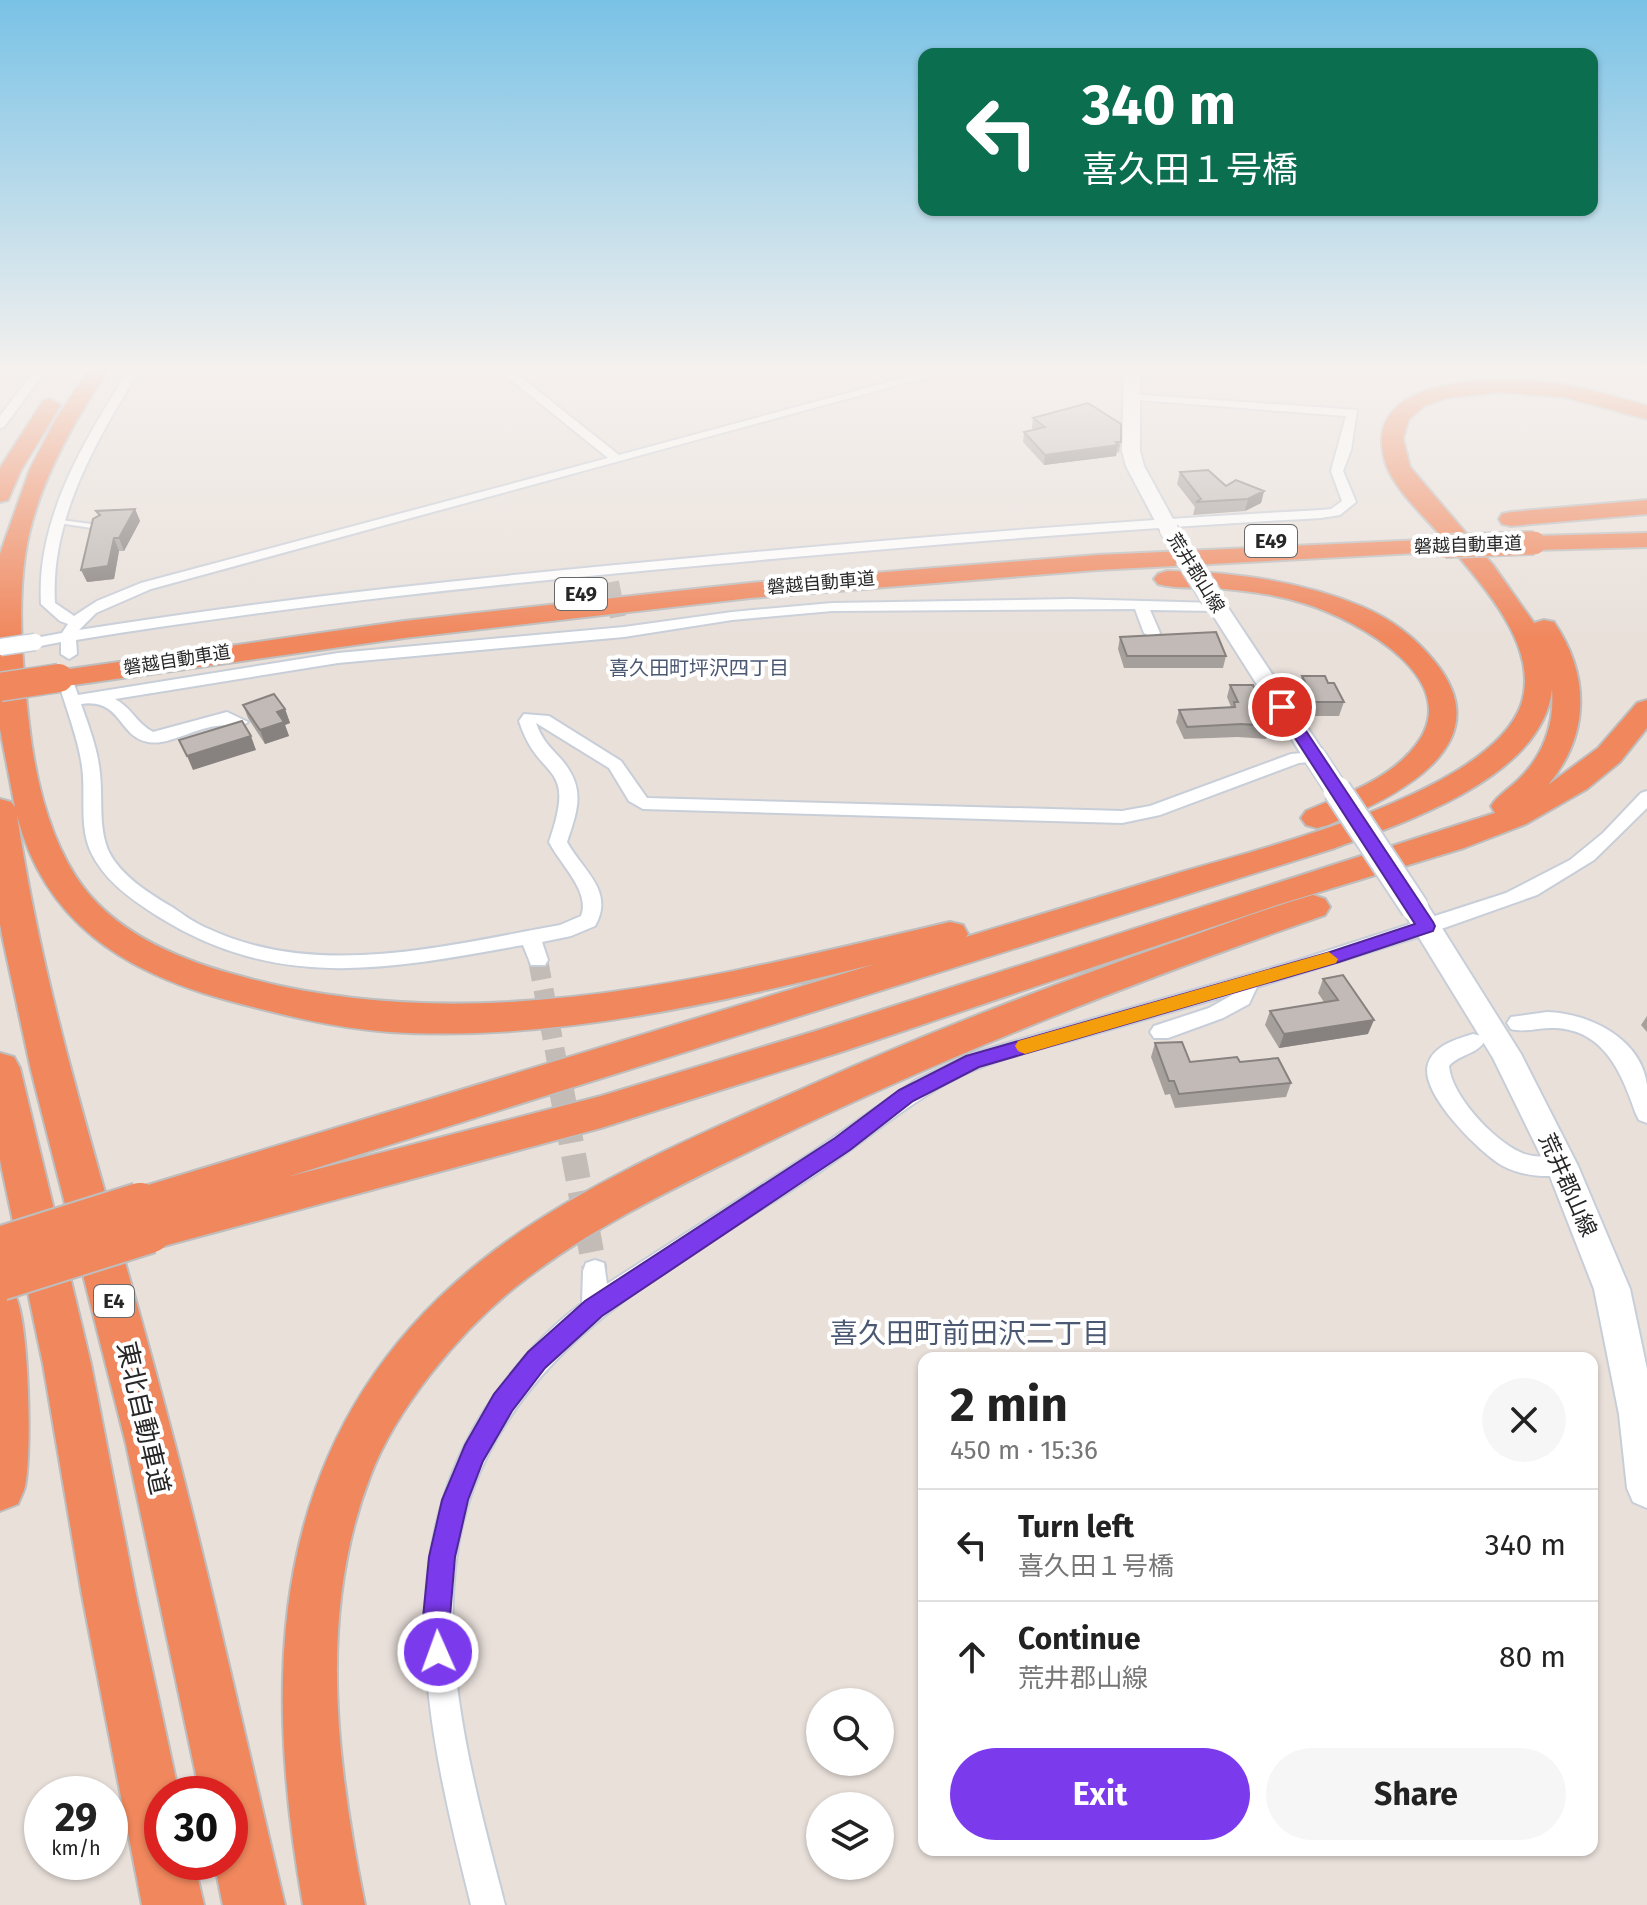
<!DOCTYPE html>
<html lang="en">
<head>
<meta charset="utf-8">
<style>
  :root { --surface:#fff; --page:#f6f6f6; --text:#222; --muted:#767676; --line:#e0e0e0; --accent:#7c3aed }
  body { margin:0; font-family:"Fira Sans","Noto Sans JP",sans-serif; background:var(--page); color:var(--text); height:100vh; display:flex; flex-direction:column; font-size:30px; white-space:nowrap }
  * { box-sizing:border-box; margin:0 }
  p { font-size:26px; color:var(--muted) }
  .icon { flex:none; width:44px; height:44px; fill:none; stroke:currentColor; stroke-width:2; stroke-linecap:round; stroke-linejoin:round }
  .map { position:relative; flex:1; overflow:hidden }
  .drawer { position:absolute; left:918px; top:1352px; width:680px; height:504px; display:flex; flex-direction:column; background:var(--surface); border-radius:16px; box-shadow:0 2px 6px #0004 }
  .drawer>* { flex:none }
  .guide { position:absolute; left:918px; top:48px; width:680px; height:168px; border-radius:16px; box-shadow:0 2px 6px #0004; background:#0b6e4f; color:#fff; overflow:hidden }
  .fabs { position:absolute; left:806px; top:1688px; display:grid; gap:16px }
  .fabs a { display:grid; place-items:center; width:88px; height:88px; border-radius:50%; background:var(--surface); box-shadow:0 2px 6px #0004; font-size:40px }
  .speed { position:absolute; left:24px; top:1776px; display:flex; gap:16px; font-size:40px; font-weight:700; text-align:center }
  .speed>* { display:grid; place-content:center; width:104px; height:104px; border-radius:50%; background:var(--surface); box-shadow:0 2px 6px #0004; line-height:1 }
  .speed small { font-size:20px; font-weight:400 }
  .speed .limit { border:12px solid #d22; background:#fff; color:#111 }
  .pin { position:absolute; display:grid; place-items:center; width:68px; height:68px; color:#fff; margin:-34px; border:4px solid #fff; border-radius:50%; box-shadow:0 2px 8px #0007 }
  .me { position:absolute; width:88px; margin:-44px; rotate:358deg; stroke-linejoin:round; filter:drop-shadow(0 0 6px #0008) }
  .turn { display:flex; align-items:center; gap:28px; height:168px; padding:0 32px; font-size:36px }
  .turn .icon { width:104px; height:104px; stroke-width:2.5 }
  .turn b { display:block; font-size:56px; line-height:68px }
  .round { display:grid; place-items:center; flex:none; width:84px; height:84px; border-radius:42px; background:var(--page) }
  .head { display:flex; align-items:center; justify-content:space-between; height:136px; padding:0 32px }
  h1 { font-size:48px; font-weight:700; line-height:60px }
  .action { display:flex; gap:16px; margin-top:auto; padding:16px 32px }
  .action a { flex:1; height:92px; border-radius:48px; background:var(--accent); color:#fff; font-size:32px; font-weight:700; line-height:92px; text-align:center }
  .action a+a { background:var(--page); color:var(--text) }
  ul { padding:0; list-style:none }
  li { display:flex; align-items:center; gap:24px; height:112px; padding:0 32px; border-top:2px solid var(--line) }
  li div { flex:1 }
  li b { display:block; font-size:30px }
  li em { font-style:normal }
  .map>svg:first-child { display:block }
</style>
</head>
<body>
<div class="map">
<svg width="1647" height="1905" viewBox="0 0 1647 1905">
  <rect width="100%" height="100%" fill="#e9e0da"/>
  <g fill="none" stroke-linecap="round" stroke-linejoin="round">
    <path stroke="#c2bbb6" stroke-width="16" stroke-dasharray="16 8" stroke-linecap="butt" d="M611 582 618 617"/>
    <path stroke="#c2bbb6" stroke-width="20" stroke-dasharray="20 10" stroke-linecap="butt" d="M538 960 561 1084"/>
    <path stroke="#c2bbb6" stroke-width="25" stroke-dasharray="25 12" stroke-linecap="butt" d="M560 1082 595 1271"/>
    <defs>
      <path id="lane" d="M60 520 99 525 102 527 99 529 58 523 57 522Z"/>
      <path id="street" d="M34 371H45L4 427 0 428V416Z
        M128 371H139C96 441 50 519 55 603L74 616 97 601 141 583 608 458 500 371H513L619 455 929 371H949L151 589 96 613 79 630C285 597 494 576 702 557 908 538 1114 521 1321 510L1331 509 1342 501 1331 471 1346 416 1126 399 1124 397 1130 394 1357 410 1351 450 1343 471 1356 502 1340 515 1321 518C1116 529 911 546 706 565 496 584 285 606 76 640L77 654 69 659 61 654V642L35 647 27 642 30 639 62 633 68 624 60 621 41 604C36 519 84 441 128 371Z
        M1071 599 1217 603 1224 607 1217 611 1150 610 1160 633 1152 638 1144 633 1135 609 832 611 732 620 624 637 338 663 115 699C131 707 137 724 153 732L227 712 248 722 240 727C205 718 174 747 148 742 118 737 122 698 81 704 89 727 98 750 100 774 103 800 98 828 109 852 121 876 150 894 172 907 184 915 196 924 209 929 318 980 448 945 560 925L581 916C591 892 560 864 549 842 578 759 539 784 519 721L524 714 549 716 621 761 647 798 1122 811 1150 806 1291 754 1315 752 1324 757 1321 761 1299 763 1160 815 1122 823 643 809 629 801 609 768 536 723C542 740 549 746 561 759 586 788 578 809 567 842 583 871 615 891 595 926L571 936 542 942 548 960 545 965H531L523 945C391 969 279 992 159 917 132 900 103 880 90 850 79 824 86 793 82 766 78 738 67 711 59 684L61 681H73L78 695 338 653 624 627 732 612 832 603Z
        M1647 791V808L1594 860 1537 895 1427 934 1257 987 1249 1004 1223 1018 1168 1038H1154L1150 1032 1154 1026 1209 1008 1234 994C1183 1008 1133 1023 1083 1037 1044 1048 1002 1057 965 1074 912 1099 867 1140 818 1173 688 1259 531 1333 473 1489 425 1619 472 1777 505 1905H471C427 1728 382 1544 502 1385 525 1354 550 1327 582 1303L583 1271 586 1263 595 1260 604 1263 607 1284 811 1153 916 1080 969 1054 1302 959 1506 893 1570 860 1603 833 1641 793Z
        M1547 1012C1588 1013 1641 1038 1647 1085 1647 1097 1647 1111 1647 1123L1639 1120 1636 1114C1622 1074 1605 1030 1555 1028 1540 1027 1524 1033 1511 1029L1507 1023 1511 1017Z
        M1473 1034 1481 1036 1484 1042C1477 1054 1458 1055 1449 1066 1451 1095 1493 1140 1520 1152 1535 1160 1554 1154 1570 1159L1574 1166 1570 1173C1551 1179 1522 1176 1503 1166 1480 1153 1419 1093 1428 1064 1434 1045 1457 1039 1473 1034Z"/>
      <path id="secondary" d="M1124 371H1140V451L1144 466 1179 530 1176 534H1162L1126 466 1122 451Z
        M1212 592 1219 594 1327 757 1323 762H1307L1303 757 1202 598Z
        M1415 899 1425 901 1521 1054 1578 1166 1630 1289 1647 1369V1508L1633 1502 1627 1488 1619 1414 1594 1289 1546 1166 1493 1058 1401 908 1405 901Z"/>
      <path id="highway" d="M88 371H108C71 425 34 491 25 556 17 611 23 669 29 724 35 778 50 843 84 888 121 936 183 961 240 976 478 1042 716 976 950 922L963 925 968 934 966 937C1036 916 1105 895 1175 874 1258 849 1489 794 1521 705 1540 649 1487 591 1454 551L1097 570 750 598 404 638 59 687 49 684 45 678 49 672 404 621 750 583 1097 555 1444 539C1426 518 1397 492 1387 467 1353 374 1498 376 1552 383 1584 387 1616 397 1647 406V419L1564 397 1500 392 1446 398 1424 406 1409 419 1403 438 1410 467 1493 565 1534 623 1544 620 1554 622C1590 675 1590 735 1548 785L1598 748 1637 703 1647 700V728L1620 762 1587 789 1526 824 1464 848 1280 904 844 1051 601 1128 149 1250 134 1244 127 1231 132 1220 125 1218 119 1205 125 1192 875 964C717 1003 554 1042 390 1032 333 1028 278 1014 223 999 124 971 44 922 17 815 45 1007 107 1191 157 1377 205 1552 243 1729 285 1905H223L214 1862H230V1794H200L126 1444 31 1070 3 940 0 924V799L11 802 15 807 0 729V554L30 469 56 419ZM1552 689C1555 724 1543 756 1518 780 1509 789 1498 795 1491 806L1495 813 822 1029 601 1096 287 1177 1335 848C1405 822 1543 777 1552 689Z
        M50 399 61 405 21 470 8 500 0 502V468L43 401Z
        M1647 500V514L1511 526 1502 524 1499 519 1502 514 1511 512Z
        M1647 533V547L1534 550 1525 548 1522 543 1525 538 1534 536Z
        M1167 571C1234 572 1301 581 1363 607 1391 619 1416 638 1435 662 1503 746 1394 798 1328 825L1317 828 1306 825 1301 818 1306 811C1341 796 1385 781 1411 751 1474 682 1356 619 1303 603 1274 594 1243 590 1212 588 1194 587 1175 589 1158 584L1154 579 1158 574Z
        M1313 895 1325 899 1330 907 1325 915C1131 983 941 1057 756 1148 674 1188 590 1228 518 1285 460 1331 396 1408 370 1477 317 1614 337 1766 365 1905H303C260 1659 271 1429 481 1261 573 1187 703 1133 811 1085 927 1033 1046 987 1166 945 1215 928 1264 909 1313 895Z
        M0 1053 14 1057 20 1068 91 1364 136 1595 179 1794H162V1862H194L204 1905H142L82 1595 43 1364 0 1160Z
        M0 1291 16 1297C29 1326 32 1454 25 1486 24 1492 20 1498 18 1504L0 1511Z"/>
    </defs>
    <use href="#lane" stroke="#c8ced8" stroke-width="4"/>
    <use href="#street" stroke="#c8ced8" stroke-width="4"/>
    <use href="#secondary" stroke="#c8ced8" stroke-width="4"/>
    <use href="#highway" stroke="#bebebe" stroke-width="4"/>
    <use href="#lane" fill="#fff" fill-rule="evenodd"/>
    <use href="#street" fill="#fff" fill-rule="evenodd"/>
    <use href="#secondary" fill="#fff" fill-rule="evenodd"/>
    <use href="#highway" fill="#f0875d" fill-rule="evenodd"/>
    <defs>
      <path id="street-bridge" d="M0 647 35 642"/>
      <path id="secondary-bridge-far2" d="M1169 530 1187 559"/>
      <path id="secondary-bridge-far1" d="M1186 557 1212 598
        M1315 757 1338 792"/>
      <path id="secondary-bridge" d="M1337 790 1415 908"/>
      <path id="highway-bridge-far2" d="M1445 546 1534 543"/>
      <path id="highway-bridge-far1" d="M0 687 59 678"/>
      <path id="highway-bridge" d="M0 1249 140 1205
        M0 1278 149 1231"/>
    </defs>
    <use href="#street-bridge" stroke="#c8ced8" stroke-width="19" stroke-linecap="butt"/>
    <use href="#secondary-bridge-far2" stroke="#c8ced8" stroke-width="21" stroke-linecap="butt"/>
    <use href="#secondary-bridge-far1" stroke="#c8ced8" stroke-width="25" stroke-linecap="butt"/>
    <use href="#secondary-bridge" stroke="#c8ced8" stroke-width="31" stroke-linecap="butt"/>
    <use href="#highway-bridge-far2" stroke="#bebebe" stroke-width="26" stroke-linecap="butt"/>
    <use href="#highway-bridge-far1" stroke="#bebebe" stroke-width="31" stroke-linecap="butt"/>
    <use href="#highway-bridge" stroke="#bebebe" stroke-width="48" stroke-linecap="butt"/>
    <use href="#street-bridge" stroke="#fff" stroke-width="16"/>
    <use href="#secondary-bridge-far2" stroke="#fff" stroke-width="18"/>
    <use href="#secondary-bridge-far1" stroke="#fff" stroke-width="22"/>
    <use href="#secondary-bridge" stroke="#fff" stroke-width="27"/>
    <use href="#highway-bridge-far2" stroke="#f0875d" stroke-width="23"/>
    <use href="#highway-bridge-far1" stroke="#f0875d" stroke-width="28"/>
    <use href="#highway-bridge" stroke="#f0875d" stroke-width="44"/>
  </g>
  <path fill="#a6a09d" d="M1033 418 1121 442 1119 453 1117 452 1116 456 1044 465 1023 442 1024 432 1034 430 1032 428Z
    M1180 472 1226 486 1264 491 1261 503 1245 511 1193 515 1195 507 1177 484Z
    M135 509 140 521 124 551H119L114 579 87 582 99 516 96 511Z
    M1120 637 1226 656 1223 668H1124L1118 649Z
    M1302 676 1328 683 1344 702 1339 716H1311L1298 689Z
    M1230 685 1260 702 1272 722 1266 739 1238 737 1184 739 1176 722 1179 710 1231 707 1227 697Z
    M243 705 285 709 290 723 285 725 289 736 265 744 248 718Z
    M1323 979 1368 1034 1279 1048 1265 1025 1270 1011 1324 1002 1318 993Z
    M1647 1016V1032L1641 1025Z
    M1155 1043 1190 1062H1240L1291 1083 1286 1097 1175 1108 1170 1094 1165 1095 1151 1057Z"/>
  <path fill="#87827f" d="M1118 445 1116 456 1044 465 1045 455Z
    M1264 491 1261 503 1245 511 1248 499Z
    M135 509 140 521 124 551 119 538Z
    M114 538 119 551 114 579 87 582 81 570Z
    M285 709 290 723 285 725 289 736 265 744 260 730 277 712Z
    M251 736 256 750 193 770 187 756Z
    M1374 1020 1368 1034 1279 1048 1284 1034Z"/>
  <path fill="#c1bab6" stroke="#87827f" stroke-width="2" d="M1088 403 1121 424V442H1116L1118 445 1045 455 1024 432 1045 427 1033 418Z
    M1208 470 1226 486 1236 480 1264 491 1248 499 1196 502 1201 499 1180 472Z
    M135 509 119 538H114L108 566 81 570 93 519 100 515 96 511Z
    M1216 632 1226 656H1127L1120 637Z
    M1302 676H1325L1328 683H1334L1344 702H1315Z
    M1230 685H1253L1260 702H1264L1272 722H1269L1270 726 1241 724 1187 727 1179 710 1235 707 1234 702H1238Z
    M274 694 285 709 277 712 284 722 260 730 243 705Z
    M242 721 251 736 187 756 179 740Z
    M1343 975 1374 1020 1284 1034 1270 1011 1338 1000 1323 979Z
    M1182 1042 1190 1062 1237 1057 1240 1062 1278 1058 1291 1083 1179 1094 1174 1081H1169L1155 1043Z"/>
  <linearGradient id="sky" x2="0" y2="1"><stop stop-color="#79c2e6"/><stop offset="0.58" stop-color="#f5f1ee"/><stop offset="1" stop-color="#f5f1ee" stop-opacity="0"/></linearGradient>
  <rect width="1647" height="638" fill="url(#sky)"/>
  <path fill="#7c3aed" stroke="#51269a" stroke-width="2" d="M1282 702 1290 707 1433 922 1435 926 1433 931 1339 962 979 1067 913 1101 850 1150 602 1316 545 1368 512 1411 483 1461 468 1500 455 1557 449 1628 452 1652 448 1662 438 1666 429 1662 422 1628 429 1557 442 1500 465 1445 494 1394 528 1352 585 1301 835 1138 899 1090 966 1056 1327 953 1415 924 1275 707Z"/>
  <path fill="#f59e0b" d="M1329 952 1338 959 1336 963 1025 1054 1018 1051 1015 1046 1018 1041 1025 1039Z"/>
  <g text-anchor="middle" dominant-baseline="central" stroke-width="8" stroke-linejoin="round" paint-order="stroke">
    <g font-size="18" fill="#272727" stroke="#fff">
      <text transform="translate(1468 545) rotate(-2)">磐越自動車道</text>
      <text transform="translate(1196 573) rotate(58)">荒井郡山線</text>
      <text transform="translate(821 583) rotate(-5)">磐越自動車道</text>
      <text transform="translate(177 660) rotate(-9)">磐越自動車道</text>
    </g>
    <g fill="#fff" stroke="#686868" stroke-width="2">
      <rect x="1245" y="525" width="52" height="32" rx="6"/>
      <rect x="555" y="578" width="52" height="32" rx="6"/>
      <rect x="94" y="1285" width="40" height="32" rx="6"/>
    </g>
    <g font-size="20" font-weight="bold" fill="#272727">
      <text x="1271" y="541">E49</text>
      <text x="581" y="594">E49</text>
      <text x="114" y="1301">E4</text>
    </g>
    <g font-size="20" fill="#4c5973" stroke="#fff">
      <text x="699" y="668">喜久田町坪沢四丁目</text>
    </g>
    <g font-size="22" fill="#272727" stroke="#fff">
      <text transform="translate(1568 1185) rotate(66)">荒井郡山線</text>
    </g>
    <g font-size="26" fill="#272727" stroke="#fff">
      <text transform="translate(143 1418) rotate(77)">東北自動車道</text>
    </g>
    <g font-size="28" fill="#4c5973" stroke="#fff">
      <text x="970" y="1333">喜久田町前田沢二丁目</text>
    </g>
  </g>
</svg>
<div class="fabs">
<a><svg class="icon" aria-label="search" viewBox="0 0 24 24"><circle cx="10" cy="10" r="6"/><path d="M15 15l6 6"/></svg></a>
<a><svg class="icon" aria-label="layers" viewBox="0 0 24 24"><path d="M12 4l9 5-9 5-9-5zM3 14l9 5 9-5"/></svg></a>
</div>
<div class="speed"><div>29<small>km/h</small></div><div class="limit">30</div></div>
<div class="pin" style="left:1282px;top:707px;background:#d93025"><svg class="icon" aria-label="arrive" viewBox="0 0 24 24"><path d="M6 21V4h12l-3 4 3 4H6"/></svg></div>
<svg class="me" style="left:438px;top:1652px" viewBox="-20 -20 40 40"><circle r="17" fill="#7c3aed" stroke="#fff" stroke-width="3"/><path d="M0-11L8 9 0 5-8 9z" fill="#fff"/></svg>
<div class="guide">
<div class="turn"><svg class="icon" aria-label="left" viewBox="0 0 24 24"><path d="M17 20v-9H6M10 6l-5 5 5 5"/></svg><div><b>340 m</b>喜久田１号橋</div></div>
</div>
<section class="drawer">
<div class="head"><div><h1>2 min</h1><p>450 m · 15:36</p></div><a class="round"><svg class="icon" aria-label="close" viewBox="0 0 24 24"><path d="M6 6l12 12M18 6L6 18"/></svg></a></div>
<ul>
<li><svg class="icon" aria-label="left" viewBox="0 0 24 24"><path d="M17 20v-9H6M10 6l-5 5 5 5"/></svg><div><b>Turn left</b><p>喜久田１号橋</p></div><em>340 m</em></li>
<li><svg class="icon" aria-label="ahead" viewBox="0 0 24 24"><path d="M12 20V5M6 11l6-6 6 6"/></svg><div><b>Continue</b><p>荒井郡山線</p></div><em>80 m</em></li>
</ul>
<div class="action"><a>Exit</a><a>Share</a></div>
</section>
</div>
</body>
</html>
